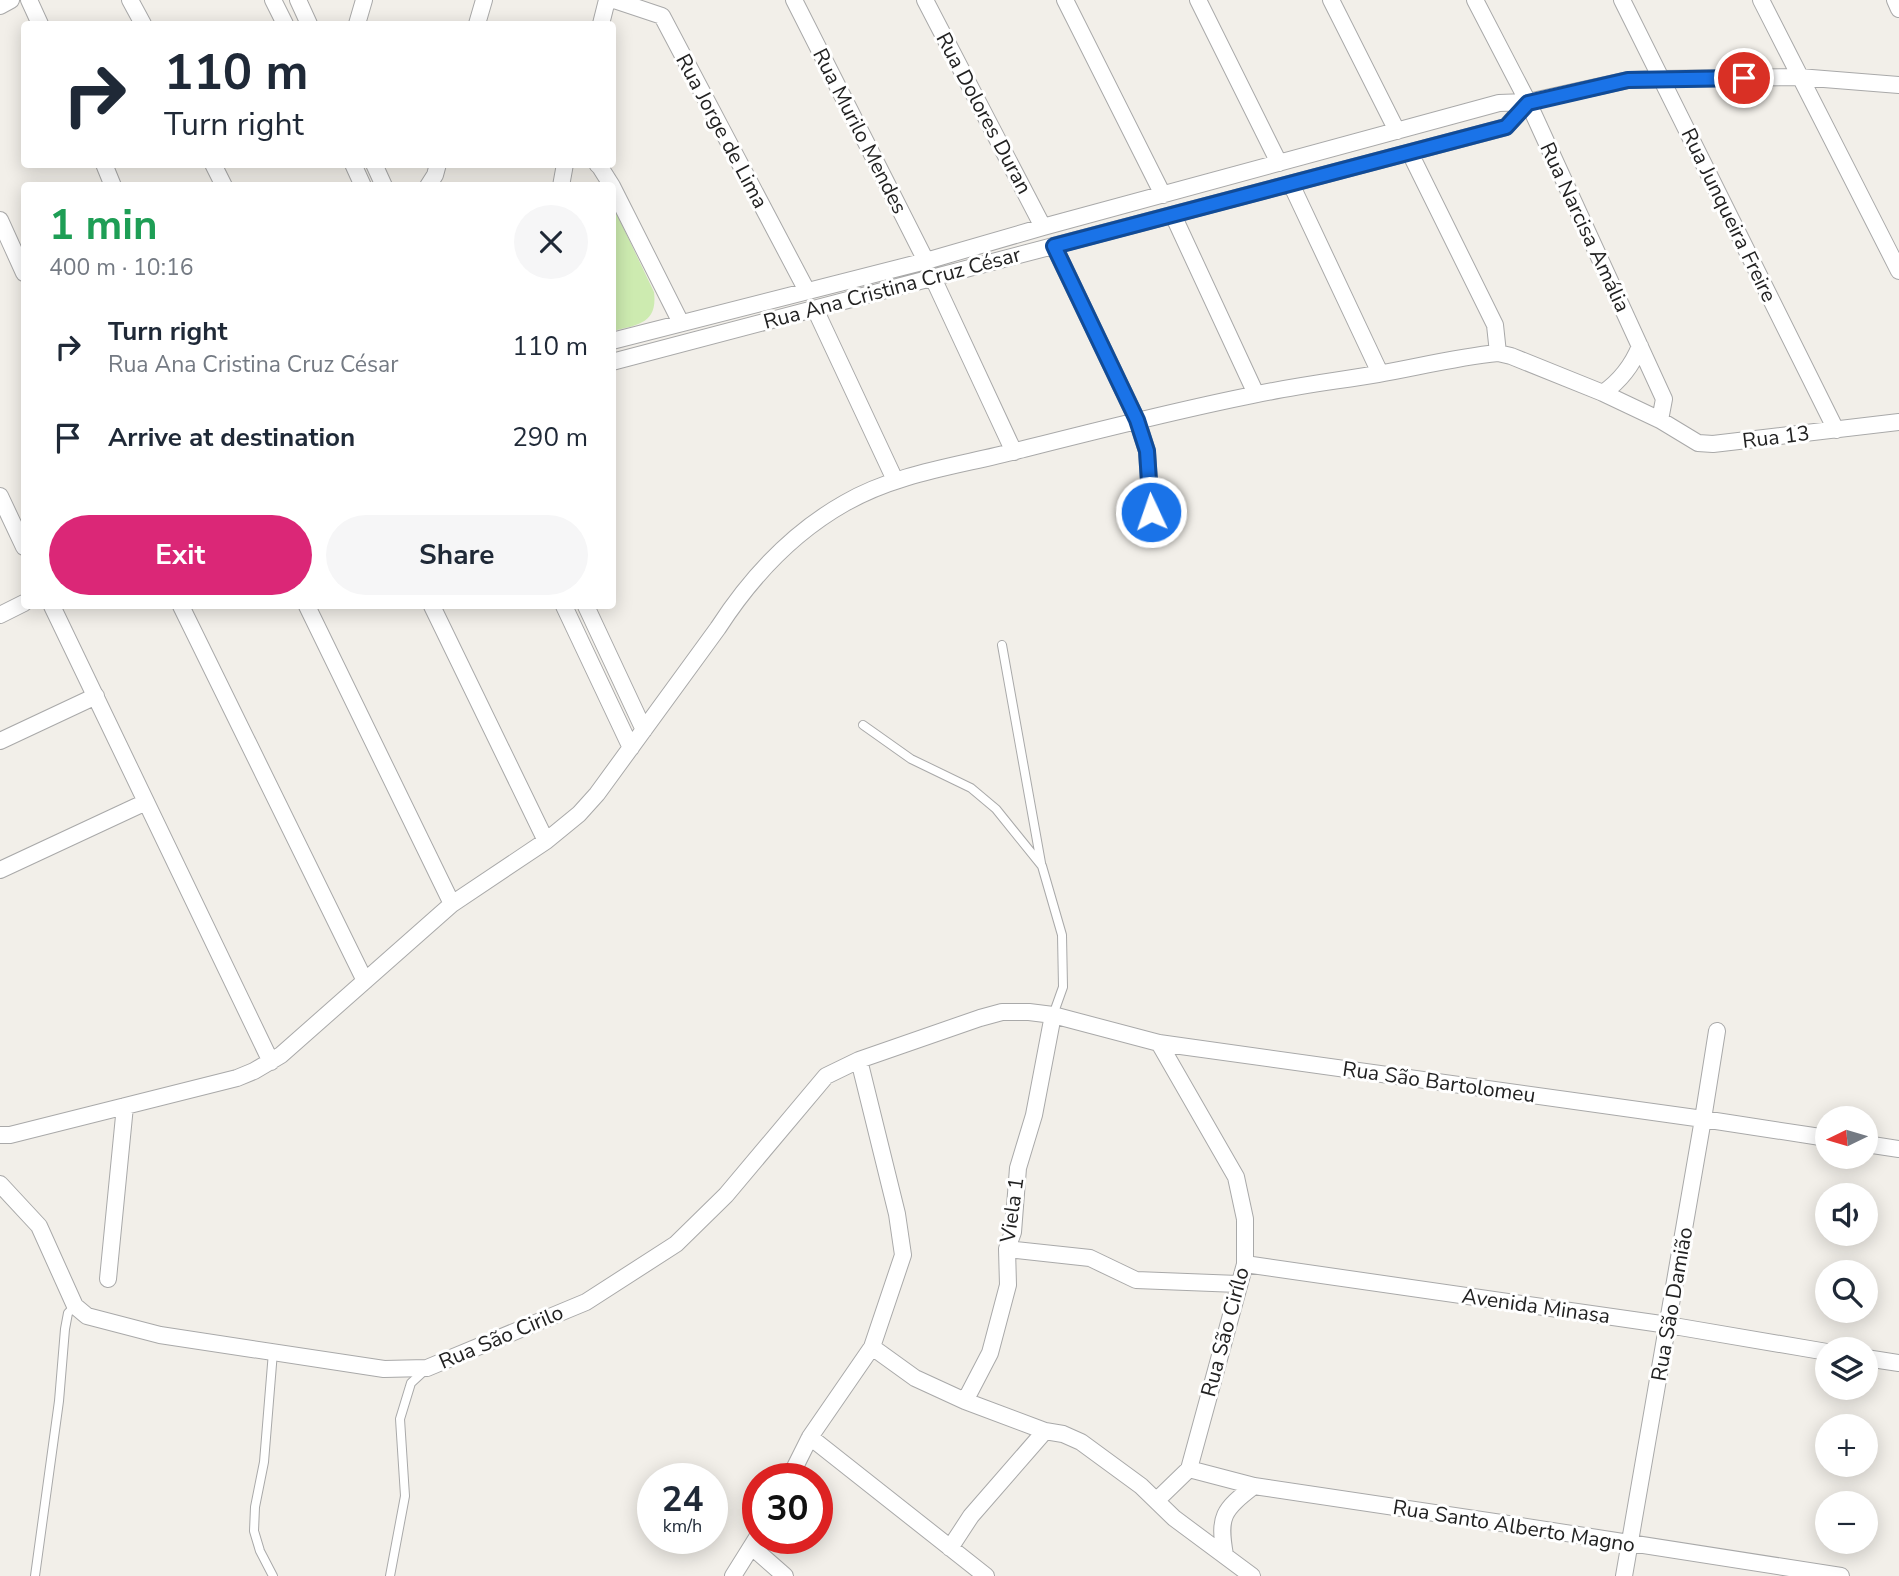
<!DOCTYPE html>
<html lang="en">
<head>
<meta charset="utf-8">
<style>
  :root { --surface:#fff; --page:#f6f6f7; --text:#1f2937; --muted:#747a83; --accent:#db2777 }
  body { margin:0; font-family:"Nunito Sans",sans-serif; background:var(--page); color:var(--text); height:100vh; display:flex; flex-direction:column; font-size:26px; white-space:nowrap }
  * { box-sizing:border-box; margin:0 }
  p { font-size:23px; color:var(--muted) }
  .icon { flex:none; width:38px; height:38px; fill:none; stroke:currentColor; stroke-width:2; stroke-linecap:round; stroke-linejoin:round }
  .map { position:relative; flex:1; overflow:hidden }
  .details { position:absolute; left:21px; top:182px; width:595px; height:427px; display:flex; flex-direction:column; background:var(--surface); border-radius:7px; box-shadow:0 4px 18px #0003 }
  .details>* { flex:none }
  .guide { position:absolute; left:21px; top:21px; width:595px; height:147px; border-radius:7px; box-shadow:0 4px 18px #0003; background:#fff; color:var(--text); overflow:hidden }
  .needle { width:46px; rotate:265deg }
  .controls { position:absolute; left:1815px; top:1106px; display:grid; gap:14px }
  .controls a { display:grid; place-items:center; width:63px; height:63px; border-radius:50%; background:var(--surface); box-shadow:0 4px 18px #0003; font-size:35px }
  .speed { position:absolute; left:637px; top:1463px; display:flex; gap:14px; font-size:35px; font-weight:700; text-align:center }
  .speed>* { display:grid; place-content:center; width:91px; height:91px; border-radius:50%; background:var(--surface); box-shadow:0 4px 18px #0003; line-height:1 }
  .speed small { font-size:18px; font-weight:400 }
  .speed .limit { border:10px solid #d22; background:#fff; color:#111 }
  .pin { position:absolute; display:grid; place-items:center; width:60px; height:60px; color:#fff; margin:-30px; border:4px solid #fff; border-radius:50%; box-shadow:0 2px 7px #0007 }
  .me { position:absolute; width:77px; margin:-38px; rotate:357deg; stroke-linejoin:round; filter:drop-shadow(0 0 5px #0008) }
  .turn { display:flex; align-items:center; gap:24px; height:147px; padding:0 28px; font-size:32px }
  .turn .icon { width:91px; height:91px; stroke-width:2.5 }
  .turn b { display:block; font-size:49px; line-height:60px }
  .round { display:grid; place-items:center; flex:none; width:74px; height:74px; border-radius:37px; background:var(--page) }
  .summary { display:flex; align-items:center; justify-content:space-between; height:119px; padding:0 28px }
  h1 { font-size:42px; font-weight:700; line-height:52px; color:#1e9e55 }
  .primary-button { display:flex; gap:14px; margin-top:auto; padding:14px 28px }
  .primary-button a { flex:1; height:80px; border-radius:42px; background:var(--accent); color:#fff; font-size:28px; font-weight:700; line-height:80px; text-align:center }
  .primary-button a+a { background:var(--page); color:var(--text) }
  ul { padding:0; list-style:none }
  li { display:flex; align-items:center; gap:21px; height:91px; padding:0 28px }
  li div { flex:1 }
  li b { display:block; font-size:26px }
  li em { font-style:normal }
  .map>svg:first-child { display:block }
</style>
</head>
<body>
<div class="map">
<svg width="1899" height="1576" viewBox="0 0 1899 1576">
  <rect width="100%" height="100%" fill="#f2efe9"/>
  <path fill="#cdebb0" d="M612 204 654 292C658 324 637 325 613 331Z"/>
  <g fill="none" stroke-linecap="round" stroke-linejoin="round">
    <defs>
      <path id="lane" d="M1002 645 1041 863
        M863 725 911 759 971 788 996 809 1042 866 1062 935 1063 987 1053 1015
        M273 1352 264 1462 255 1507 254 1531 260 1551 273 1576
        M35 1576 59 1401 65 1329 68 1313 75 1306
        M390 1576 405 1496 400 1419 411 1383 424 1371"/>
      <path id="street" d="M29 0 40 24
        M130 0 143 24
        M273 0 285 24
        M298 0 309 24
        M614 0 662 16 807 291
        M794 0 926 261
        M925 0 1043 227
        M1065 0 1163 195
        M1198 0 1279 163
        M1331 0 1397 131
        M1475 0 1528 102 1664 399 1660 420
        M1622 0 1836 430
        M1761 0 1899 271
        M1895 0 1899 9
        M0 6 11 0
        M357 24 364 0
        M477 24 484 0
        M601 24 607 0
        M1410 153 1495 325 1498 353
        M104 164 113 186
        M213 164 224 186
        M353 164 363 186
        M374 164 384 186
        M597 164 600 167 612 186
        M1291 184 1380 373
        M428 186 435 175 438 164
        M561 186 565 164
        M612 186 681 323
        M1173 215 1256 394
        M0 220 24 273
        M1054 246 1137 420 1147 451 1151 512
        M933 278 1014 452
        M815 309 895 480
        M612 341 926 261 1043 227 1499 103 1528 102 1628 80 1662 79 1799 77 1899 85
        M612 362 1506 127 1528 102
        M1603 393C1620 381 1632 366 1640 346
        M0 496 24 547
        M52 606 271 1062
        M181 606 365 981
        M307 606 452 904
        M432 606 546 841
        M564 606 631 748
        M586 606 644 730
        M0 615 24 603
        M0 741 96 696
        M0 870 146 802
        M0 1135H10L237 1078 254 1071 281 1055 452 904 546 841 579 814 597 794 718 628C751 577 792 533 845 503 897 473 958 466 1016 451 1095 431 1173 411 1253 395 1294 386 1336 381 1378 374 1418 367 1457 357 1498 353L1511 356 1603 393 1660 420 1698 443 1713 444 1899 422
        M1866 1144 1899 1149
        M0 1184 39 1226 75 1306 87 1316 160 1335 384 1369 427 1368 586 1302 676 1244 726 1195 826 1076 859 1060 980 1018 1002 1012H1029L1053 1015 1159 1043 1703 1119 1827 1138
        M1007 1249 1090 1258 1136 1280 1238 1284
        M1245 1264 1668 1325 1827 1352
        M108 1279 125 1106
        M872 1347 915 1378 965 1401 1045 1431 1063 1434 1081 1442 1141 1486 1174 1518 1252 1576
        M1866 1358 1899 1363
        M965 1401 990 1353 1008 1285 1007 1249 1013 1232 1018 1168 1034 1115 1053 1015
        M810 1437 986 1576
        M1189 1469 1254 1486 1508 1524 1841 1576
        M789 1479 810 1437 872 1347 903 1255 897 1214 859 1060
        M1157 1500 1189 1469 1245 1264V1219L1236 1177 1159 1043
        M752 1547 785 1576
        M950 1548 971 1516 1045 1431
        M1225 1555C1218 1516 1223 1510 1254 1486
        M733 1576 758 1536
        M1624 1576 1703 1119 1717 1031"/>
    </defs>
    <use href="#lane" stroke="#a9a9a9" stroke-width="10"/>
    <use href="#street" stroke="#a9a9a9" stroke-width="18"/>
    <use href="#lane" stroke="#fff" stroke-width="8"/>
    <use href="#street" stroke="#fff" stroke-width="16"/>
  </g>
  <g fill="none" stroke-linecap="round" stroke-linejoin="round">
    <defs>
      <path id="route" d="M1151 512 1147 451 1137 420 1054 246 1506 127 1528 103 1628 80 1744 78"/>
    </defs>
    <use href="#route" stroke="#114b97" stroke-width="18"/>
    <use href="#route" stroke="#1a73e8" stroke-width="12"/>
  </g>
  <g text-anchor="middle" dominant-baseline="central" stroke-width="6" stroke-linejoin="round" paint-order="stroke">
    <g font-size="21" fill="#222" stroke="#fff">
      <text transform="translate(984 113) rotate(62)">Rua Dolores Duran</text>
      <text transform="translate(722 131) rotate(62)">Rua Jorge de Lima</text>
      <text transform="translate(860 131) rotate(63)">Rua Murilo Mendes</text>
      <text transform="translate(1729 215) rotate(64)">Rua Junqueira Freire</text>
      <text transform="translate(1585 227) rotate(65)">Rua Narcisa Amália</text>
      <text transform="translate(892 288) rotate(-15)">Rua Ana Cristina Cruz César</text>
      <text transform="translate(1776 437) rotate(-7)">Rua 13</text>
      <text transform="translate(1439 1082) rotate(8)">Rua São Bartolomeu</text>
      <text transform="translate(1012 1210) rotate(-82)">Viela 1</text>
      <text transform="translate(1672 1304) rotate(-80)">Rua São Damião</text>
      <text transform="translate(1536 1306) rotate(8)">Avenida Minasa</text>
      <text transform="translate(1225 1332) rotate(-75)">Rua São Cirílo</text>
      <text transform="translate(501 1337) rotate(-23)">Rua São Cirilo</text>
      <text transform="translate(1514 1526) rotate(9)">Rua Santo Alberto Magno</text>
    </g>
  </g>
</svg>
<div class="controls">
<a><svg class="needle" viewBox="-14 -14 28 28"><path d="M0-13l5 13h-10z" fill="#e53935"/><path d="M0 13l5-13h-10z" fill="#747a83"/></svg></a>
<a><svg class="icon" aria-label="sound" viewBox="0 0 24 24"><path d="M4 9h4l5-4v14l-5-4H4zM17 9q2 3 0 6"/></svg></a>
<a><svg class="icon" aria-label="search" viewBox="0 0 24 24"><circle cx="10" cy="10" r="6"/><path d="M15 15l6 6"/></svg></a>
<a><svg class="icon" aria-label="layers" viewBox="0 0 24 24"><path d="M12 4l9 5-9 5-9-5zM3 14l9 5 9-5"/></svg></a>
<a>+</a>
<a>−</a>
</div>
<div class="speed"><div>24<small>km/h</small></div><div class="limit">30</div></div>
<div class="pin" style="left:1744px;top:78px;background:#d93025"><svg class="icon" aria-label="arrive" viewBox="0 0 24 24"><path d="M6 21V4h12l-3 4 3 4H6"/></svg></div>
<svg class="me" style="left:1151px;top:512px" viewBox="-20 -20 40 40"><circle r="17" fill="#1a73e8" stroke="#fff" stroke-width="3"/><path d="M0-11L8 9 0 5-8 9z" fill="#fff"/></svg>
<div class="guide">
<div class="turn"><svg class="icon" aria-label="right" viewBox="0 0 24 24"><path d="M7 20v-9h11M14 6l5 5-5 5"/></svg><div><b>110 m</b>Turn right</div></div>
</div>
<section class="details">
<div class="summary"><div><h1>1 min</h1><p>400 m · 10:16</p></div><a class="round"><svg class="icon" aria-label="close" viewBox="0 0 24 24"><path d="M6 6l12 12M18 6L6 18"/></svg></a></div>
<ul>
<li><svg class="icon" aria-label="right" viewBox="0 0 24 24"><path d="M7 20v-9h11M14 6l5 5-5 5"/></svg><div><b>Turn right</b><p>Rua Ana Cristina Cruz César</p></div><em>110 m</em></li>
<li><svg class="icon" aria-label="arrive" viewBox="0 0 24 24"><path d="M6 21V4h12l-3 4 3 4H6"/></svg><div><b>Arrive at destination</b></div><em>290 m</em></li>
</ul>
<div class="primary-button"><a>Exit</a><a>Share</a></div>
</section>
</div>
</body>
</html>
